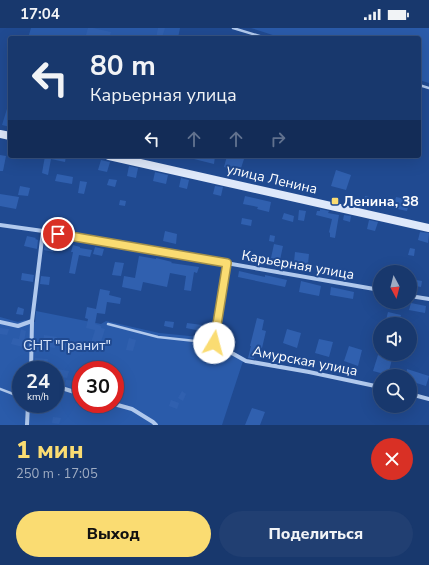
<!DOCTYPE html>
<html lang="ru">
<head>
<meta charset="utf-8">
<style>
  :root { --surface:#18386d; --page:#213f72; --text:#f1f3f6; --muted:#9facc2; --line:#365280; --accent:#fadc72 }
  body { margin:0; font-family:"Nunito Sans",sans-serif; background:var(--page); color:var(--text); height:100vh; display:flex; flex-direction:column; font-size:15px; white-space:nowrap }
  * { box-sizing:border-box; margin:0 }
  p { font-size:13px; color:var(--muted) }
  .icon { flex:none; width:22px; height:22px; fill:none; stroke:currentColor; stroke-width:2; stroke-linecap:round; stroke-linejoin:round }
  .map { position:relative; height:397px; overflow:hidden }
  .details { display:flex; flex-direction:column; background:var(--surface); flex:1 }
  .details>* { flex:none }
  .hud { position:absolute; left:8px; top:8px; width:413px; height:122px; border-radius:4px; box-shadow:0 4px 16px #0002,0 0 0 1px var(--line); background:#18386d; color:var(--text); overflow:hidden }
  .needle { width:26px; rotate:173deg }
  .tools { position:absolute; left:373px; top:237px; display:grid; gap:8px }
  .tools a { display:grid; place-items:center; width:44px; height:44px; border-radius:50%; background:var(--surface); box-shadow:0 4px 16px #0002,0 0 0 1px var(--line); font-size:20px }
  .speed { position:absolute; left:12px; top:333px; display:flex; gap:8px; font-size:20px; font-weight:700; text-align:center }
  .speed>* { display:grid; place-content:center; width:52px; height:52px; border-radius:50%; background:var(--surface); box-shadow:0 4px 16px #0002,0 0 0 1px var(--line); line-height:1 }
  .speed small { font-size:10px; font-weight:400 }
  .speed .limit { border:6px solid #d22; background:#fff; color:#111 }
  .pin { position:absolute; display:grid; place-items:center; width:34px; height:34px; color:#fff; margin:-17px; border:2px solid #fff; border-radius:50%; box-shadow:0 1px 4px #0007 }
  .me { position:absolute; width:44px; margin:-22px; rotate:8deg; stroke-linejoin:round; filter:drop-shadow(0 0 3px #0008) }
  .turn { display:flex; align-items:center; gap:14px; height:84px; padding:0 16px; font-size:18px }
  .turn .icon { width:52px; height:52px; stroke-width:2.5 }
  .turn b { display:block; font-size:28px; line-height:34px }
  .lanes { display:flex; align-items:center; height:38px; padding:0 16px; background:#0003; justify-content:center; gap:20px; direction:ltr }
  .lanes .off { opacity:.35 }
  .round { display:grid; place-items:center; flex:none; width:42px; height:42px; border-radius:21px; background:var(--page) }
  .head { display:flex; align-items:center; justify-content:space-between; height:68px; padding:0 16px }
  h1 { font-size:24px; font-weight:800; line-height:30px; color:var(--accent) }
  .cta { display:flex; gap:8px; margin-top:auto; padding:8px 16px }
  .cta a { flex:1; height:46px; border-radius:24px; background:var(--accent); color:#111; font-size:16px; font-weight:800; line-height:46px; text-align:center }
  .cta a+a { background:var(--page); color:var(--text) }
  .status { display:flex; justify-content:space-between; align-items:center; height:28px; padding:0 20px; background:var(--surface); direction:ltr }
  .status svg { height:11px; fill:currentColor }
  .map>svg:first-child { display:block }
</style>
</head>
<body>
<div class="status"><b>17:04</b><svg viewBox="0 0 49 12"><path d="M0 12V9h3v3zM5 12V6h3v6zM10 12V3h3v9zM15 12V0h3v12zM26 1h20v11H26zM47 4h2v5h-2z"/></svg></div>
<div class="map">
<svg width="429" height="397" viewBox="0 0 429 397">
  <rect width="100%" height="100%" fill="#204a91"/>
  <path fill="#2a5baa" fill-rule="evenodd" d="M31 0H180L178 10H28Z
    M251 0H429V55L419 52V10H282Z
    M10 71V99L2 97Z
    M36 283 101 296 106 293 159 305 210 310 244 330 222 397H0V289L18 294 25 292 35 294ZM21 342H55V376H21ZM81 342H115V376H81Z"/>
  <path fill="#3060af" d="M88 0H93L111 4 109 10H85Z
    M158 0H165L162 10H156Z
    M0 127 6 128 3 143H0Z
    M45 128H66L65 134 51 131 48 147 42 145Z
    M190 128H215L214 136 190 130Z
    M227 128H233L244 131 240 143 224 139Z
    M101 132 110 134 107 144 98 142Z
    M129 138 138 140 136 150 127 148Z
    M336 142 351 147 346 162 331 158Z
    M155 144 168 147 166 156 153 153Z
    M57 146 73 149 72 156 55 153Z
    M181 150 189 152 187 161 179 159Z
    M109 151 117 152 115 159 107 157Z
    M80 153 87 154 84 166 78 165Z
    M20 158 30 160 28 168 18 167Z
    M215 158 223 159 221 168 213 166Z
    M0 166 19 169 16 181 0 178Z
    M245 168 271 174 269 184 257 181 258 179 243 176Z
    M365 168 374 170 372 176 364 175Z
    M396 169 410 172 407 183 393 180Z
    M120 172 126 173 125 178 119 177Z
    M320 181 329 183 328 185 339 187 335 210 330 209V205L329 204 332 191 316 187 317 183H320Z
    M299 182 306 183 304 193 298 192Z
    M284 185 294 188 293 194 282 191Z
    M344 187 351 188 350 194 343 192Z
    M242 190 252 192 251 198 241 196Z
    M369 192 378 194 375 203 367 201Z
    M165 203 177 206 176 216 163 213Z
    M420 204 429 205 428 215 418 212Z
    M270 207 275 208 274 214 269 213Z
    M27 208 36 210 35 211 38 212 37 221 24 218Z
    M45 213 55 216 53 224 44 222Z
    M274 216 283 218 280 232 271 230Z
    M73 217 80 219V220L92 222 90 229 79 227 75 246 69 245 73 224H71Z
    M95 219 104 221 102 228 93 226Z
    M410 220 415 221 414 228 408 227Z
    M295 224 309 226 308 236 294 234Z
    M139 228 156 231V230L172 234 171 235 199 239 197 245 194 244 191 263 184 262 186 248 170 245 167 259 143 254 141 263 122 259 124 248 135 250Z
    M115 234 124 235 121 248 112 247Z
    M239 243 265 249V247L287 252 285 259 238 249Z
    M22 245 34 247 33 254 21 252Z
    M41 248 50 249 49 257 40 256Z
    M410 251 422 253 421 259 410 257Z
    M301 253 321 258 319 268 299 264Z
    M331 259 354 264 353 271 330 267Z
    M100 261 110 263 109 267 121 270 120 276 107 274 105 286 97 285 95 296 101 298V300L105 301 100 317 91 315 95 302 86 300 88 291 85 290 87 279 96 281Z
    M411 275 426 278 425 285 409 282Z
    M18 279 24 281 23 287 16 286Z
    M388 284 401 287 399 294 386 292Z
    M257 290 264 292 262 302 266 303 262 320 257 319 254 331 248 330 251 318H250Z
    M165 293 174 294 173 300 164 298Z
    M187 295 202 297 201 303 186 300Z
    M0 300 9 301 7 307 0 306Z
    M21 301 26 303 23 319 11 316 13 310 19 311Z
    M287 301 301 305 297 320 283 315Z
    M44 307 57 309 55 320 43 318Z
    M129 310 136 312 133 323 126 322Z
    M319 311 333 314 329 329 315 325Z
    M349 318 362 322 358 338 344 333Z
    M378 327 392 331 388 347 373 343Z
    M35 330 48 331 47 342H34Z
    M56 341 69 343 67 350 55 348Z
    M407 341 429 348 426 358 410 353V348H406Z
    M66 352 74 353 72 360 65 357Z
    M182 363 186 366 183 373 178 370Z
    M171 372 179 375 177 381 169 378Z
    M94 376 101 378 99 386 92 384Z
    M252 380 265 384 260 397H245Z
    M53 389 61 390 59 396 52 395Z"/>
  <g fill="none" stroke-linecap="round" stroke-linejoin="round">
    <path stroke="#b1c9ed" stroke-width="2.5" d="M233 0 266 10
      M419 57 429 60
      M108 296 158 309 214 315
      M0 361 21 369"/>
    <path stroke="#b1c9ed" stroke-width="4" d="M0 197 43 203 380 262
      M227 235 214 315 246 333 309 344 380 359
      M410 268 429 271
      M0 294 18 298 32 293
      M31 342 32 293 43 203
      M55 358 81 366
      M410 366 429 371
      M114 376 132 381 153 394 156 397
      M27 397 28 376"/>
    <path stroke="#dee8fa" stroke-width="8" d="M0 106 10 108
      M109 128 429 200"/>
  </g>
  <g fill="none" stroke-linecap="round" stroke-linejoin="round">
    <defs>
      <path id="route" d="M58 206 227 235 214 315"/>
    </defs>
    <use href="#route" stroke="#a28f4a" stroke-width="10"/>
    <use href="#route" stroke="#fadc72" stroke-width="7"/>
  </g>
  <rect fill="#fadc72" stroke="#204a91" stroke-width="1.5" x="331" y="169" width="8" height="8" rx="2"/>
  <g text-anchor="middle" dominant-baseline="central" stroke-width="4" stroke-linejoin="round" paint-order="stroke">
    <g font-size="14" fill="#fff" stroke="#204a91">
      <text transform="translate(272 151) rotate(13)">улица Ленина</text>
      <text transform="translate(298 237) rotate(10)">Карьерная улица</text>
      <text transform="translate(305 333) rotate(11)">Амурская улица</text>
    </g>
    <g font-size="14" font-weight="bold" fill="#fff" stroke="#204a91" text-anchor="start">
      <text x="343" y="173">Ленина, 38</text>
    </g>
    <g font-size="14" fill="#d7e4fa" stroke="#204a91">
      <text x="67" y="317">СНТ "Гранит"</text>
    </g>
  </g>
</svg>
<div class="tools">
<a><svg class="needle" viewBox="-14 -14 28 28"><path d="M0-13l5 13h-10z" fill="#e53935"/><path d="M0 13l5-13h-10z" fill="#9facc2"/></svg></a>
<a><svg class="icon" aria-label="sound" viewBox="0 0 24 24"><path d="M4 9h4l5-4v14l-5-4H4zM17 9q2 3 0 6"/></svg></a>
<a><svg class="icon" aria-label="search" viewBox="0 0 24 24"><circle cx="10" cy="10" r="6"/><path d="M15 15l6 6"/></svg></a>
</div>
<div class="speed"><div>24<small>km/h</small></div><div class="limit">30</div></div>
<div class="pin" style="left:58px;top:206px;background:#d93025"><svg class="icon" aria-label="arrive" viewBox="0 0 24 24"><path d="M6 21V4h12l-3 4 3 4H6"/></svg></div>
<svg class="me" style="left:214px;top:315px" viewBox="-20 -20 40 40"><circle r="19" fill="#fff"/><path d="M0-13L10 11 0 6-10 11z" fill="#fadc72"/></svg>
<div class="hud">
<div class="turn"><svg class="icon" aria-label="left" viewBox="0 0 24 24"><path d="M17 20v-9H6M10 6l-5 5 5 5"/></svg><div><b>80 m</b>Карьерная улица</div></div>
<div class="lanes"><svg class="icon" aria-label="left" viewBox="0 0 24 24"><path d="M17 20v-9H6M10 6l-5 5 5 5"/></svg><svg class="icon off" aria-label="ahead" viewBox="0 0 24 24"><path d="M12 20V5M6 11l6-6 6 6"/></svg><svg class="icon off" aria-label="ahead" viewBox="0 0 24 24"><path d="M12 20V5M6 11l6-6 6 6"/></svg><svg class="icon off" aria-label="right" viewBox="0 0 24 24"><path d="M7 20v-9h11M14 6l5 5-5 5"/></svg></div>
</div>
</div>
<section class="details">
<div class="head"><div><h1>1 мин</h1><p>250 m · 17:05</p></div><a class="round" style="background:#d93025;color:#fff"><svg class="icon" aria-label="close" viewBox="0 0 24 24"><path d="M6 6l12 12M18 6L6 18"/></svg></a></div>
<div class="cta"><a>Выход</a><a>Поделиться</a></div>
</section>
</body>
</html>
